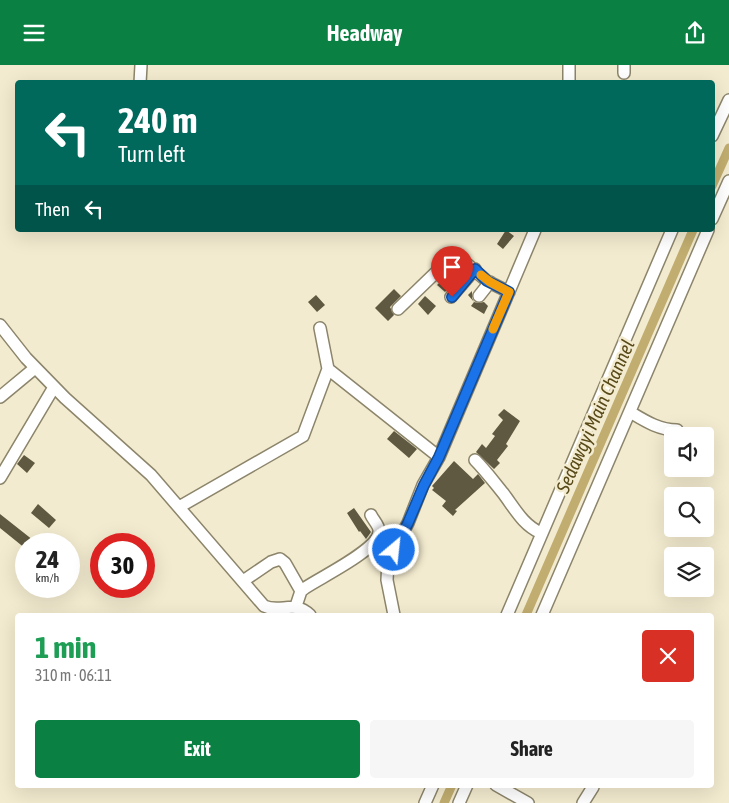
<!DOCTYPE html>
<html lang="en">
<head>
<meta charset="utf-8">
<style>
  :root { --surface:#fff; --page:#f6f6f6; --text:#222; --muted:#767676; --accent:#0b8043 }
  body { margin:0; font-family:"Asap Condensed",sans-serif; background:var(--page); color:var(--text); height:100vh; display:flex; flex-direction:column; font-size:19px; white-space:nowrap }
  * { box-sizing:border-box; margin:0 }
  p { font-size:16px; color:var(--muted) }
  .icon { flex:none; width:28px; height:28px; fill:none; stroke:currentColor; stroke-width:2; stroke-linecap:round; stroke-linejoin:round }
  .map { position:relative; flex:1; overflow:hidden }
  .drawer { position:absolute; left:15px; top:548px; width:699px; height:175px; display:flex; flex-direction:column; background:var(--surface); border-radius:5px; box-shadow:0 5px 20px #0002 }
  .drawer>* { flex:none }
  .banner { position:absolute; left:15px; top:15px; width:700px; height:152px; border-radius:5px; box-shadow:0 5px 20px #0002; background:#00695c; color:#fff; overflow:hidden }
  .controls { position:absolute; left:664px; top:362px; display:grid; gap:10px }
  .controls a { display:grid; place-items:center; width:50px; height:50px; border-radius:5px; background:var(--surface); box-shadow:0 5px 20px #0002; font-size:25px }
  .speed { position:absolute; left:15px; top:468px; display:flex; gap:10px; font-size:25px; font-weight:700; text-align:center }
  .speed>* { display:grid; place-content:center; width:65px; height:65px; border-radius:50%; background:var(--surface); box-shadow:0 5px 20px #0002; line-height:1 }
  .speed small { font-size:12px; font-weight:400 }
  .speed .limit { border:8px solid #d22; background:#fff; color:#111 }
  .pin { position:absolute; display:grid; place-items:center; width:42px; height:42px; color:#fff; margin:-51px -21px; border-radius:50% 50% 50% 0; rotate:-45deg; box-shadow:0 0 5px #0007 }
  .pin .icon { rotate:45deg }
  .me { position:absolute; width:55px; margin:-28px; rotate:28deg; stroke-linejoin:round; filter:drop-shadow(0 0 4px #0008) }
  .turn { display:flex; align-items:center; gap:18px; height:105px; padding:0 20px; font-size:22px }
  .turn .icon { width:65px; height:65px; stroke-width:2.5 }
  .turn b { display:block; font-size:35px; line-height:42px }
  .then { display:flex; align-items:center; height:48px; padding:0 20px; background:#0003; gap:10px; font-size:19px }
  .round { display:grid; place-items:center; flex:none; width:52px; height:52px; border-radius:5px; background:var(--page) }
  .overview { display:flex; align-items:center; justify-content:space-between; height:85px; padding:0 20px }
  h1 { font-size:30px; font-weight:700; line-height:38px; color:#1e9e55 }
  .button { display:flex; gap:10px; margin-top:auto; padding:10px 20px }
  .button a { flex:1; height:58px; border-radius:5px; background:var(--accent); color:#fff; font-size:20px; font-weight:700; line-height:58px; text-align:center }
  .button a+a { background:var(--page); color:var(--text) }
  header { display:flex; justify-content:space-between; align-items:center; height:65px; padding:0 20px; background:var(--accent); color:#fff; font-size:22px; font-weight:700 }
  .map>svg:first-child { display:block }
</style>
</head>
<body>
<header><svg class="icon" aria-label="menu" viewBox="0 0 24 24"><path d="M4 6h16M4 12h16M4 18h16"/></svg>Headway<svg class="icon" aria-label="share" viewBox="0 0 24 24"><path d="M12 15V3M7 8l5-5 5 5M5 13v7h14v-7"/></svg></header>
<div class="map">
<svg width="729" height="738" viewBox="0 0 729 738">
  <rect width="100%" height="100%" fill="#f3ebcf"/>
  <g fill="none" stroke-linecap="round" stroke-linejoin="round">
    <path stroke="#c1ad6f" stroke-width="9" d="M712 121 729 83
      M526 550 693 165
      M444 738 452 720"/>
  </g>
  <path fill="#605941" d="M506 165 514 171 503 184 497 179Z
    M448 206 456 214 445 227 437 220 440 217 438 216Z
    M394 224 401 231 390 242 394 250 388 256 375 243Z
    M472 226V233L474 237 478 238 484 237 488 241 484 249 471 241 474 237 468 230Z
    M316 230 325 240 317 247 308 237Z
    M425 231 436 241 428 250 418 239Z
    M504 344 520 356 506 379 508 381 497 395 500 398 494 404 476 387 482 379 486 383 495 371 492 369 503 355 498 350Z
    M394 366 417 384 409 393 387 374Z
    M24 390 35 398 27 408 17 399Z
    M454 396 473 414 478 409 485 418 455 445 457 446 453 451 442 441 446 436 432 425 434 423 432 421Z
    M38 439 56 455 49 463 31 448Z
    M354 443 371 467 366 474 360 466 359 467 347 448Z
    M0 449 38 479H26V484L0 463Z"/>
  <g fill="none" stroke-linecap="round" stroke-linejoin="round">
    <defs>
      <path id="minor" d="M624 8V0
        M140 18 141 0
        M569 18V0
        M712 71 729 35
        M712 154 729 116
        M479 231 490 217
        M451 232 475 204
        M398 244 455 189 487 216 509 227
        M0 260 26 293 65 333 151 410 264 541C281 549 293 534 310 550
        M320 263 328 304
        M0 332 35 303
        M630 347C645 356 659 365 677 365
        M475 395C485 405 494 417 503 428 515 444 523 460 541 468
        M0 413 54 322
        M179 442 303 371 328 304 439 392
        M243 516 271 497 280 494 285 498 301 526
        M296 541 301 526 305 523C321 512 378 485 379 467 380 461 373 455 371 450
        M394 550 387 515 388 495 408 458 423 420 439 392 535 165
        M507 550 672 165
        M542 550 708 165
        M496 720 528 738
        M425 738 433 720
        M459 738 467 720
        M583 738 593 722"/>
    </defs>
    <use href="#minor" stroke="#8c856b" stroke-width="14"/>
    <use href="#minor" stroke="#fff" stroke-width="11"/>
  </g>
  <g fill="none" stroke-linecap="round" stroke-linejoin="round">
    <defs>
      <path id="route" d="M394 485 408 458 424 420 439 392 509 227 487 216 475 204 452 232"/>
    </defs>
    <use href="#route" stroke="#114b97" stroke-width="12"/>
    <use href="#route" stroke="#1a73e8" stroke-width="9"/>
    <path stroke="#f59e0b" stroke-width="9" d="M481 210 490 217 509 227 493 264"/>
  </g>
  <g text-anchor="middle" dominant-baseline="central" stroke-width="5" stroke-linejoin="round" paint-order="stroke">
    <g font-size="19" font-style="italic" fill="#584a19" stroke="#f3ebcf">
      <text transform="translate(595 351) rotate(-66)">Sedawgyi Main Channel</text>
    </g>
  </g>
</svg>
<div class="controls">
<a><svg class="icon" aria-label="sound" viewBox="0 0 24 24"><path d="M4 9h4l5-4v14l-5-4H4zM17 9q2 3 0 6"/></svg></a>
<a><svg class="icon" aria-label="search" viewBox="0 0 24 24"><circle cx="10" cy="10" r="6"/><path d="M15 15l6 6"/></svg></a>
<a><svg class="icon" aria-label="layers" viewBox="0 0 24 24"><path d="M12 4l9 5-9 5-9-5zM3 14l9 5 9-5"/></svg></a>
</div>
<div class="speed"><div>24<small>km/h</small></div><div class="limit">30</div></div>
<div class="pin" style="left:452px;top:232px;background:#d93025"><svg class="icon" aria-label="arrive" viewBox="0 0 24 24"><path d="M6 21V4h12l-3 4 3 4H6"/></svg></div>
<svg class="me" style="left:394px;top:485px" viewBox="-20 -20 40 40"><circle r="17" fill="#1a73e8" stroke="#fff" stroke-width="3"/><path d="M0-11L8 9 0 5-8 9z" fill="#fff"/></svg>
<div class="banner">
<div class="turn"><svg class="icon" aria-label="left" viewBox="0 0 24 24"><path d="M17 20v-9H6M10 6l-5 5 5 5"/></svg><div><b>240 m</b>Turn left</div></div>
<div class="then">Then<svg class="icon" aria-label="left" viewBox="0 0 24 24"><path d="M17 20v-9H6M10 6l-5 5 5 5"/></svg></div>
</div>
<section class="drawer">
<div class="overview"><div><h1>1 min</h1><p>310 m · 06:11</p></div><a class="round" style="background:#d93025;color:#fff"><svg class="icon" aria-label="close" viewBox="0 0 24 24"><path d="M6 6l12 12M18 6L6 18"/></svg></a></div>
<div class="button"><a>Exit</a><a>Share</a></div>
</section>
</div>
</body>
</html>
